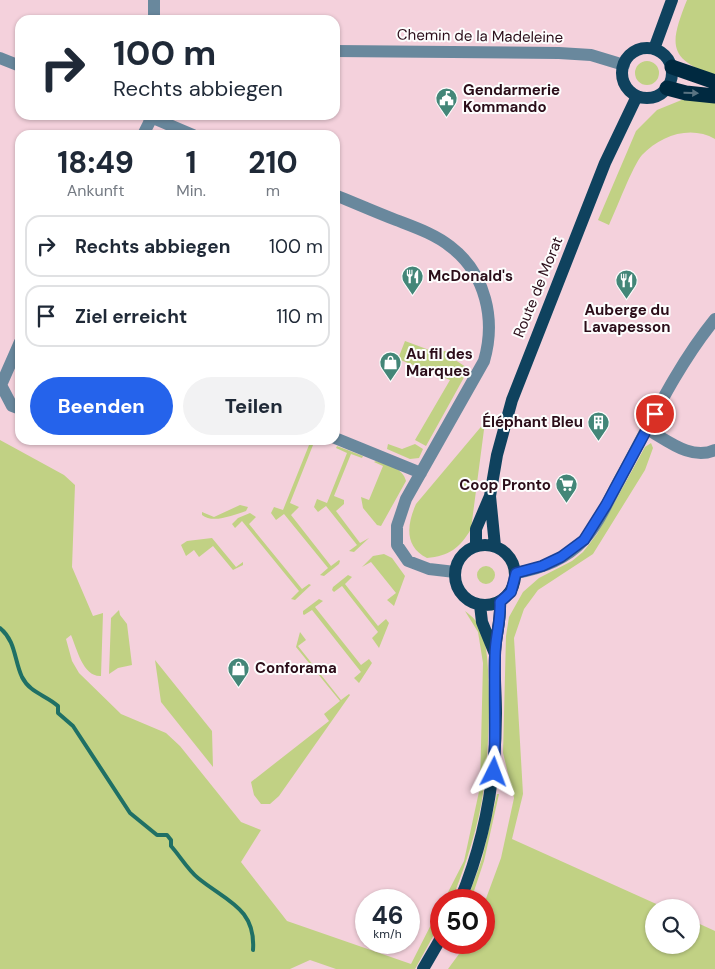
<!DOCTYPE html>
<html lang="de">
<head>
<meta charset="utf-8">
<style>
  :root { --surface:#fff; --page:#f2f2f3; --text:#1f2937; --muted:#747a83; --line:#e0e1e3; --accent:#2563eb }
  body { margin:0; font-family:"DM Sans",sans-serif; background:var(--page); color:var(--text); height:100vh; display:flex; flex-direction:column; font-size:19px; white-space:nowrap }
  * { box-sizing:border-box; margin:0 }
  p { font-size:16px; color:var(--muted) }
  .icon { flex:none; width:28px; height:28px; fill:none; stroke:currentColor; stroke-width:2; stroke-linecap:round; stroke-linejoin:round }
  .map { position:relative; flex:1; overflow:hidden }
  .side { position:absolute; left:15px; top:130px; width:325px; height:315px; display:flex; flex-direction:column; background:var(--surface); border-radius:15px; box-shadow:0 1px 4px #0004 }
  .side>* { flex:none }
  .top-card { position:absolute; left:15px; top:15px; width:325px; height:105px; border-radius:15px; box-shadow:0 1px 4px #0004; background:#fff; color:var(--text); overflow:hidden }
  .buttons { position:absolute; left:645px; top:899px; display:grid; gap:10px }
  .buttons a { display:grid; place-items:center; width:55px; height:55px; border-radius:50%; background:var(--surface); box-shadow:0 1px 4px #0004; font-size:25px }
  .speed { position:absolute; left:355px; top:889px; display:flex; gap:10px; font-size:25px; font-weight:700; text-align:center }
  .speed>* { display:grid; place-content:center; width:65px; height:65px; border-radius:50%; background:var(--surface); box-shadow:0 1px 4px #0004; line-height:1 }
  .speed small { font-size:12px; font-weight:400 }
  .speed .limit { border:8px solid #d22; background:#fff; color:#111 }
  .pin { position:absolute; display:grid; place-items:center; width:42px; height:42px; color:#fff; margin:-21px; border:2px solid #fff; border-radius:50%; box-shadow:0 1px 5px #0007 }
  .me { position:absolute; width:55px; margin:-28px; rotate:3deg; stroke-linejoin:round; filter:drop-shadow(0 0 4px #0008) }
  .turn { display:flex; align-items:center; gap:18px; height:105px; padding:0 15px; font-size:22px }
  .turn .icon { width:65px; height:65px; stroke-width:2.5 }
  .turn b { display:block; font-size:35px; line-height:42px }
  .eta { display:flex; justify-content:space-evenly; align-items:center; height:85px; text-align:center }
  .eta b { font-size:30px; font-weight:800; line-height:35px }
  .action { display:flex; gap:10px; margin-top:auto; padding:10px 15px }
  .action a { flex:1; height:58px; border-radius:30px; background:var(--accent); color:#fff; font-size:20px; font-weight:800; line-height:58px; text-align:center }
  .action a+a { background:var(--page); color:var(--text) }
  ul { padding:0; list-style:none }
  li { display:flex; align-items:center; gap:15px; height:62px; margin:0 10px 8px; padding:0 5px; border:2px solid var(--line); border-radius:15px }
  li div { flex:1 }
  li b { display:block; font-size:19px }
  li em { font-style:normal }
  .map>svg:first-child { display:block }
</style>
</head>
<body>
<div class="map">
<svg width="715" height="969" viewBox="0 0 715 969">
  <rect width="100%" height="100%" fill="#f4d1dc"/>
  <path fill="#c1d184" d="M687 0H715V76C668 59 669 45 687 0Z
    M635 73a12 12 0 1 1 24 0a12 12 0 1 1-24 0Z
    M684 99 715 102V139C691 125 661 135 642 155 633 165 616 210 609 225L598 220 636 131 657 110Z
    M405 341 440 354 444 351H447L449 356 466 367 467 372 426 446 415 440 450 380 398 359Z
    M485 422 471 529C460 548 449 556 427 558 404 547 407 524 416 504Z
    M0 440 64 475 75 485 72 567 93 616 103 613 101 676C83 677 77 649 71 635L66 639 72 661 79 673 121 714 166 733 180 746 241 822 261 830 241 862 287 921 411 964 441 905V922L415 969H336L310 960 290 969H0Z
    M311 440H315L290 503 299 507 291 515 331 566 339 560 340 561 339 564 324 576 320 575 328 568 284 514 276 520 271 513 274 507 283 510Z
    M651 443 653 448 645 470 593 554 538 590 524 609 514 638 523 794 512 839 663 907 654 908V945H691V920L715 931V969H448L467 943 484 942V904L501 858 514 798 503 753 506 636 509 617 523 592 539 578 572 561 583 552 597 534 645 447Z
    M388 444 402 449 415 444 423 449 419 458 410 459 387 449Z
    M337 446 363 456 362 458 351 454 334 496 344 500V504L336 511 360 543 369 538 354 552 349 551 357 545 326 506 318 512 314 507 317 499 327 503 347 453 336 448Z
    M376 461C388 465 403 468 406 481L381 526 377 525 363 508 361 497 369 500 383 466 374 462Z
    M240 505 248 507 246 511C233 515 213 524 202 515V512L214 517Z
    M250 513 256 517 249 524 302 589 309 584 311 585 295 600 291 599 299 591 242 521 235 528 232 524 238 518Z
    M212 538 236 567 243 562V565L233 570 213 546 199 557 194 550 186 556 181 545 187 541Z
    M384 554 392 558 405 576 394 606 387 600 396 593 371 562 362 567 373 556Z
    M477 575a9 9 0 1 1 18 0a9 9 0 1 1-18 0Z
    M348 575 352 577 345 584 378 626 386 619 389 623 379 648 372 638 378 632 342 586 334 592 332 590 333 587Z
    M319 599 323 601 315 607 361 665 369 659 372 663 359 683 354 678 361 672 312 610 304 615 303 614V611Z
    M119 610 120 615 127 624 132 665 118 668 109 674 111 618Z
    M465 611C473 617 478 622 482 631 493 662 489 752 484 787 479 825 466 864 452 900H444L464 861 480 787 483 663 478 632Z
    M300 632 306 640 298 646 341 700 349 694 350 695 279 796 270 804H261L254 795 251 782 329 721 324 714 340 701 296 647Z
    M155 660 212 731 213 767 161 702Z
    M497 794H499L484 861 472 897 470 900H467L482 859Z"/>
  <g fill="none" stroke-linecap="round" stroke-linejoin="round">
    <path stroke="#1f7065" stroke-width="4" d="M0 628C16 641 14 660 22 677 30 693 46 695 58 706V713L73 726 130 813 157 835H167L171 840V846C180 856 188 870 198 878 226 901 256 908 253 950"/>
    <path stroke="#69889d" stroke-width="12" d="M154 0V20
      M335 51 559 53 591 55 624 65
      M0 58 20 66
      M146 115 193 135
      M143 135 152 117
      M335 195C355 203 375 212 396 220 414 227 435 234 451 247 486 274 496 320 484 361L406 499 397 526V545L408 561 429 569 455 572
      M20 342 1 385 12 406 20 409
      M647 429C667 440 691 461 715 450
      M335 438 421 473
      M516 573C540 569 566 559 583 541 599 524 609 499 620 479 650 424 676 367 715 319"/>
    <path stroke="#0f425e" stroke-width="12" d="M622 73a25 25 0 1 1 50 0a25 25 0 1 1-50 0Z
      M654 49 672 0
      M490 496 495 546
      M455 575a30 30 0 1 1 60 0a30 30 0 1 1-60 0Z
      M476 546V529L490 496 497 455 512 400 605 163 637 96
      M480 605 482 622 495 654
      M460 900C485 840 496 778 496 713 496 694 494 674 495 655 495 636 501 623 500 602
      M423 969 441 938"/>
    <path stroke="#002940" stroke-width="15" d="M672 67 715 82
      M667 88 686 93 715 96"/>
  </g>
  <defs><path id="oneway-solid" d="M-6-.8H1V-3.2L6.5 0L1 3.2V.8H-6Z" transform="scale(1.25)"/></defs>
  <use fill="#597382" href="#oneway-solid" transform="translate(691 93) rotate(2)"/>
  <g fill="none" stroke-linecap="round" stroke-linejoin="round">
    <defs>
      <path id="route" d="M494 772C496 733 494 695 495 656 495 637 501 623 500 602L511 592 516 573 542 566 561 557 584 540 606 505 655 414"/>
    </defs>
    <use href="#route" stroke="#184099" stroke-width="12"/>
    <use href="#route" stroke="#2563eb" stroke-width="9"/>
  </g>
  <defs>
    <symbol id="civic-pin" viewBox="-11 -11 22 30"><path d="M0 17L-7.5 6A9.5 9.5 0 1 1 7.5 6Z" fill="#438678" stroke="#fdfdfd"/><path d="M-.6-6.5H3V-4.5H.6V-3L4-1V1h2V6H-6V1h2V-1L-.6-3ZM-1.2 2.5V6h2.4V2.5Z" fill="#fff"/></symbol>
    <symbol id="restaurant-pin" viewBox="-11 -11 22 30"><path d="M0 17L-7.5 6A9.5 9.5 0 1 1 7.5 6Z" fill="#438678" stroke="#fdfdfd"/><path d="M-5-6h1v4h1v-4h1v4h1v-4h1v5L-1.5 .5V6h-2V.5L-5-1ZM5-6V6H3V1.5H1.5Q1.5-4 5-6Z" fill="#fff"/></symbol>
    <symbol id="shop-pin" viewBox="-11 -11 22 30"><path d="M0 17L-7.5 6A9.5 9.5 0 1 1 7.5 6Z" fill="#438678" stroke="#fdfdfd"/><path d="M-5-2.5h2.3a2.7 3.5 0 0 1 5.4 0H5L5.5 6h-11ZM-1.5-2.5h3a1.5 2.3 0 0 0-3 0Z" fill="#fff"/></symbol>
    <symbol id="building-pin" viewBox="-11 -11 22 30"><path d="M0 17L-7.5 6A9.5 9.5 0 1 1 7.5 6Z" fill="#438678" stroke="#fdfdfd"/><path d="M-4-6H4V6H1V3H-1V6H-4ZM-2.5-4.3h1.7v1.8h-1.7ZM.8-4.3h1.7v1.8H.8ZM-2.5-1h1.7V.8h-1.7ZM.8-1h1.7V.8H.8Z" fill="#fff"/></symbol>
    <symbol id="supermarket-pin" viewBox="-11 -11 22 30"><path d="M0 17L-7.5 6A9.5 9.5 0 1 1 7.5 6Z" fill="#438678" stroke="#fdfdfd"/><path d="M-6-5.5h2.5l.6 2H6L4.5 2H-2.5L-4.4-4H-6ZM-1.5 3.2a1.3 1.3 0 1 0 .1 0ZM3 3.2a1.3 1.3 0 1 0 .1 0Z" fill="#fff"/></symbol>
  </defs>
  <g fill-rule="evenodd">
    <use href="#civic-pin" x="434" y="86" width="25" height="34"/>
    <use href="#restaurant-pin" x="400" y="264" width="25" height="34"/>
    <use href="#restaurant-pin" x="614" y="268" width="25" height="34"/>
    <use href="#shop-pin" x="378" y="350" width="25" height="34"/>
    <use href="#building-pin" x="586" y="410" width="25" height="34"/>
    <use href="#supermarket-pin" x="554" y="472" width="25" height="34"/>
    <use href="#shop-pin" x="226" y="656" width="25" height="34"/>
  </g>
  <g text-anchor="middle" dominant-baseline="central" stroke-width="4" stroke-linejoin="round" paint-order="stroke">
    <g font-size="15" fill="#2b0d19" stroke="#fdfdfd">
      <text transform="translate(480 36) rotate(1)">Chemin de la Madeleine</text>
      <text transform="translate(538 287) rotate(-68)">Route de Morat</text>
    </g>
    <g font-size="15" font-weight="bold" fill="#2b0d19" stroke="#fdfdfd" text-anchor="start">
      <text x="463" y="90">Gendarmerie<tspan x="463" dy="17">Kommando</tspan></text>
      <text x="428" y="276">McDonald's</text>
      <text x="627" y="310" text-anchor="middle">Auberge du<tspan x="627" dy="17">Lavapesson</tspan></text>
      <text x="406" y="354">Au fil des<tspan x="406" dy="17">Marques</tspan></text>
      <text x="583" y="422" text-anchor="end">Éléphant Bleu</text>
      <text x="551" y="485" text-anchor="end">Coop Pronto</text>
      <text x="255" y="668">Conforama</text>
    </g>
  </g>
</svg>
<div class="buttons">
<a><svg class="icon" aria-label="search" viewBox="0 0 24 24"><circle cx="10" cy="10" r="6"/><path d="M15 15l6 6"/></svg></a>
</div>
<div class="speed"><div>46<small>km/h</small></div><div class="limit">50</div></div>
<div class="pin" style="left:655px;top:414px;background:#d93025"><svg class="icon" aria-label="arrive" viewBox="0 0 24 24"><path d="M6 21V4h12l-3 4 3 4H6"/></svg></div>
<svg class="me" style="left:494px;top:772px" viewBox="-20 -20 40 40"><path d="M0-17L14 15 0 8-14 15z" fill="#2563eb" stroke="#fff" stroke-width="4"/></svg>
<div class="top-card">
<div class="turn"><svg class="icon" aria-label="right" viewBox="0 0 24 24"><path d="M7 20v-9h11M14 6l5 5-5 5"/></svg><div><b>100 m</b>Rechts abbiegen</div></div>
</div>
<section class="side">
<div class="eta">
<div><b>18:49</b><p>Ankunft</p></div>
<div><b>1</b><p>Min.</p></div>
<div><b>210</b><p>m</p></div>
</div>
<ul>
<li><svg class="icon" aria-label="right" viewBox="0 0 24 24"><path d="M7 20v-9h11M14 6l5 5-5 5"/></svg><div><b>Rechts abbiegen</b></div><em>100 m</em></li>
<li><svg class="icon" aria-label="arrive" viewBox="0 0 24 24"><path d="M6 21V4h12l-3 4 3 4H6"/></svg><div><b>Ziel erreicht</b></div><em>110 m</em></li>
</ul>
<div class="action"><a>Beenden</a><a>Teilen</a></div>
</section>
</div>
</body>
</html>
